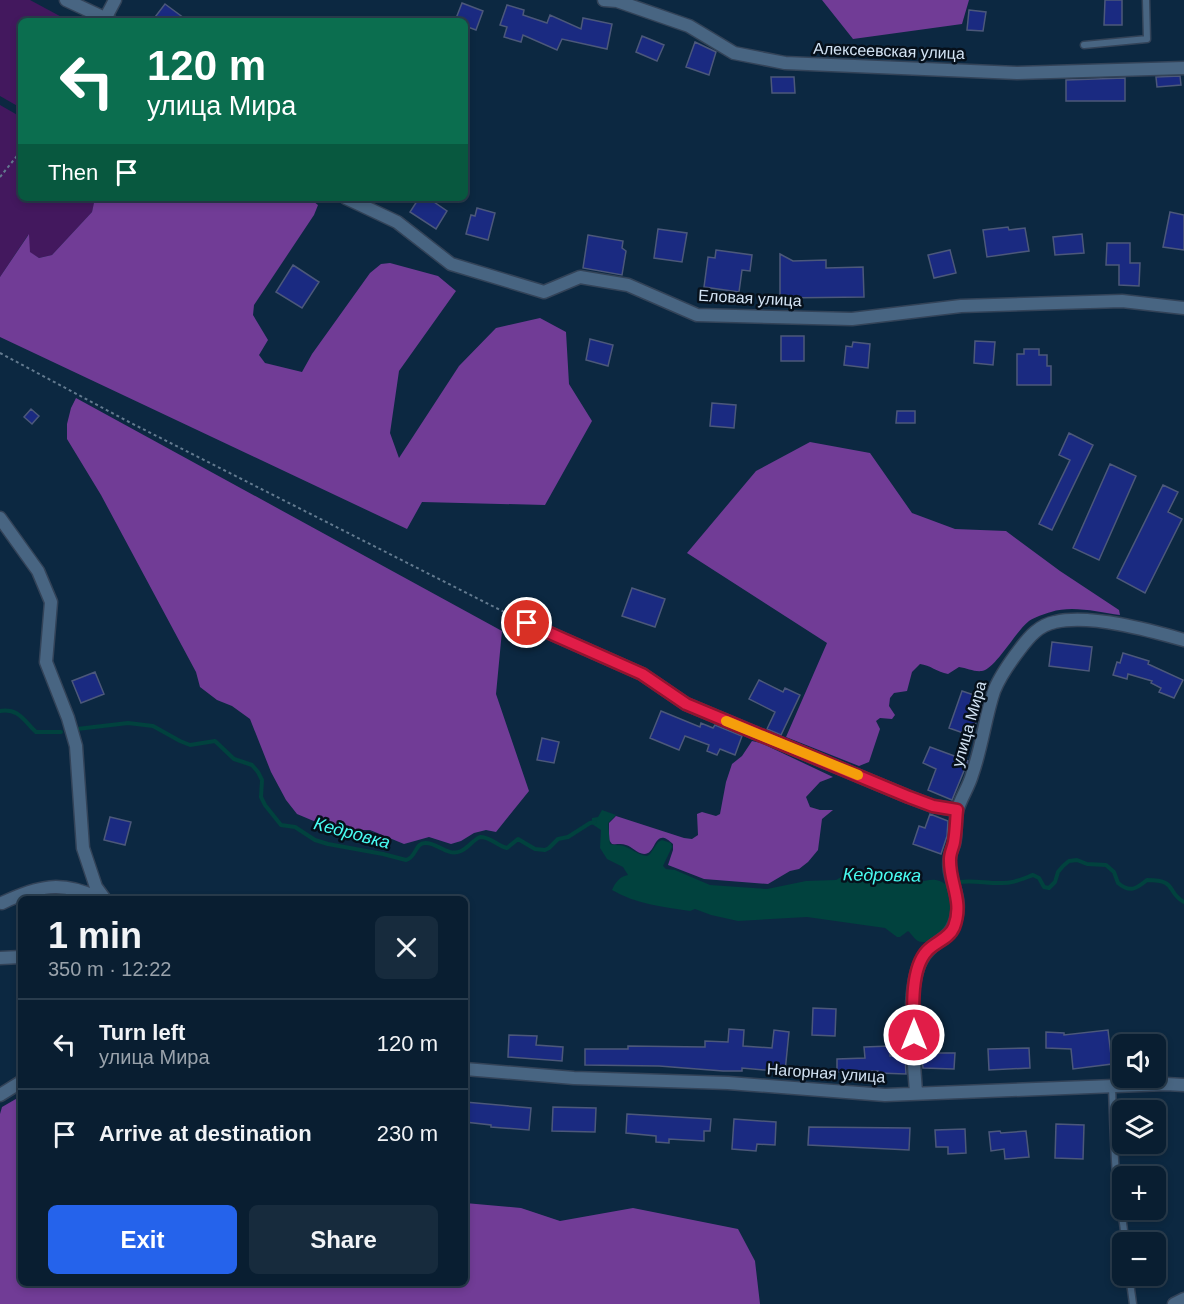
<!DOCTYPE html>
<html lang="en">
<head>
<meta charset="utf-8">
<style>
  :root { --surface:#091e31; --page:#172b3d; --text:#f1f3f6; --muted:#99a2ab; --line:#293c4d; --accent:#2563eb }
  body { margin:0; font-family:Helvetica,sans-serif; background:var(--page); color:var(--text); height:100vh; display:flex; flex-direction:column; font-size:22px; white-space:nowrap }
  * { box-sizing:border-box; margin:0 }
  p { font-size:20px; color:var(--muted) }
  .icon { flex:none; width:33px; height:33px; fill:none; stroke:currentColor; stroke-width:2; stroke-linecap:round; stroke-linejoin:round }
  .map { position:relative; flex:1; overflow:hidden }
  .details { position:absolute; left:18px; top:896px; width:450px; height:390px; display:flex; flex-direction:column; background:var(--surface); border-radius:9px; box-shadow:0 3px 9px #0003,0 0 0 2px var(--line) }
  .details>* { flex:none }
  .top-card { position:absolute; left:18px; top:18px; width:450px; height:183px; border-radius:9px; box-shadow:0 3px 9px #0003,0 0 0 2px var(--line); background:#0b6e4f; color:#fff; overflow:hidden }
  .controls { position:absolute; left:1112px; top:1034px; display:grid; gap:12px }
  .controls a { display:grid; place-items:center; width:54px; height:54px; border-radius:9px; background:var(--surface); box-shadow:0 3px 9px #0003,0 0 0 2px var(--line); font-size:30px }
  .pin { position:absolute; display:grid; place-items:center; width:51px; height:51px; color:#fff; margin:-26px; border:3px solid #fff; border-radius:50%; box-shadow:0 2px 6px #0007 }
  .me { position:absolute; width:66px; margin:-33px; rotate:0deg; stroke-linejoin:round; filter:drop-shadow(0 0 4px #0008) }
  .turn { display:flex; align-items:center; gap:21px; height:126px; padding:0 30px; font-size:27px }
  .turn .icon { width:78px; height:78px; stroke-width:2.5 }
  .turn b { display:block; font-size:42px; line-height:51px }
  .then { display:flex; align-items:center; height:57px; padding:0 30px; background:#0003; gap:12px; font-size:22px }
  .round { display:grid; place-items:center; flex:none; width:63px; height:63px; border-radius:9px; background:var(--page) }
  .summary { display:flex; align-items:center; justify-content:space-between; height:102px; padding:0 30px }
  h1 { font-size:36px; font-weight:600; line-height:45px }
  .button { display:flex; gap:12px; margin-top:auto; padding:12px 30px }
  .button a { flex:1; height:69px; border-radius:9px; background:var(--accent); color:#fff; font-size:24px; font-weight:600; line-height:69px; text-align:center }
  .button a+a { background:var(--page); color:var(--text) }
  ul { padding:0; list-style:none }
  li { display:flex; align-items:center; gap:18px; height:90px; padding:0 30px; border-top:2px solid var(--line) }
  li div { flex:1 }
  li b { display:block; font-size:22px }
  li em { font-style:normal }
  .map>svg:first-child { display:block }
</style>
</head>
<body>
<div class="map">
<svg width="1184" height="1304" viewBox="0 0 1184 1304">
  <rect width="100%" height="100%" fill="#0c2841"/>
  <path fill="#43185e" d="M0 0H30L69 21H21V108L0 96Z
    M0 105 21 117V198L95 199 92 212 52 255 39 258 29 252 28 235 0 277Z"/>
  <path fill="#713c96" d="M822 0H969L962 24 853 39Z
    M95 198H309L318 205 314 215 254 305 253 315 268 340 259 355 265 363 302 372 312 354 370 273 381 264 390 263 438 276 456 291 399 371 390 433 399 458 459 366 496 328 540 318 566 332 569 384 592 421 545 505 422 502 407 529 0 337V277L29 234 30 252 39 258 52 255 92 212Z
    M76 398 502 631 496 694 529 791 496 832 486 830 474 833 461 841 451 844 429 837 404 844 370 830H335L297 814 286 800 271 772 250 719 232 706 217 700 200 687 196 672 101 495 67 439V424L71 408Z
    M810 442 870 453 912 513 955 529 1006 531 1060 571 1119 610 1120 615C1098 612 1072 605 1051 612 1044 614 1035 617 1029 621 1015 632 996 668 982 671 974 672 967 668 959 667L948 674C937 672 930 665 920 664L912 672 907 691 894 693 890 698 889 706 895 715 892 719 880 718 876 721 880 729 869 762 859 766 786 737 827 643 687 553 756 471Z
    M752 741 761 743 833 777 820 782 806 797 810 807 820 810H833L822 819 818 850 808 862 799 869 790 871 768 884 704 879 668 865 673 850V844C656 827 656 849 648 853 640 857 633 847 626 845 621 843 616 845 612 844L609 840V823L616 816 684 838 692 839 698 835 697 814 702 812 716 816 720 814 726 782 732 764 742 756Z
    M21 1096V1282H465V1203L521 1208 560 1221 633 1208 738 1229 755 1261 760 1304H0V1114L2 1107Z"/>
  <path fill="#01423e" d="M602 810 616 815 608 823 610 844C616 846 620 844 626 847 634 850 638 855 647 856L650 854 658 842 662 840 671 843 672 847 663 866 666 869 675 870 710 885 767 889 806 881 836 880 848 873 870 871 884 872 894 876H909L917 882C923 882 930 879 936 880 965 884 950 945 922 942 915 942 913 935 908 931L900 937H897L885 928 807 917 738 921 711 915 695 909 690 911C663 907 636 904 612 890 615 883 620 876 628 875L623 867 607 859 600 848 601 830 592 824V818L598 817Z"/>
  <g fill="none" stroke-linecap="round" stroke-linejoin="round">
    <path stroke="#01423e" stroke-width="4" d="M0 711C19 708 24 721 36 732H61
      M77 729 128 723 153 726 180 741 190 745 215 741 234 759 252 765 258 772 262 780 261 797 265 805 281 825 295 827 315 840 328 844 383 854 406 860C416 858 415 843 425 843 437 842 447 857 461 851 468 848 473 840 480 837 491 837 496 845 507 848L518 839 535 849 545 850 549 848 558 839 568 837 590 823 595 822
      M959 882C973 880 985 883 999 883 1012 884 1022 879 1033 875L1039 878 1044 887 1049 888 1055 882 1058 872 1063 866 1069 861 1077 860 1087 864 1106 865 1114 872 1118 883C1130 893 1136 889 1147 880 1178 880 1166 892 1184 902"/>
  </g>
  <path fill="#1a2a81" stroke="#4c587a" stroke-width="1.5" d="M1105 0H1122V25H1104Z
    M462 3 483 11 476 30 465 26V21H455Z
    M165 4 188 21H152Z
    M507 5 524 10 523 15 547 23 550 15 581 29 583 18 612 24 607 49 562 39 557 50 523 35 521 42 504 37 507 27 500 25Z
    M969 10 986 12 983 31 967 30Z
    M642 36 664 45 657 61 636 52Z
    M695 42 716 52 709 75 686 67Z
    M1180 76 1181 85 1157 87 1156 77Z
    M771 77H794L795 93H772Z
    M1125 78V101H1066V80Z
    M419 198H428L447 211 436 229 410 212Z
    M477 208 495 213 488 240 466 234 471 215 475 216Z
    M1170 212 1184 215V250L1163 247Z
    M1008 227 1009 230 1025 228 1029 251 987 257 983 230Z
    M658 229 687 233 682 262 654 258Z
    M1082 234 1084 253 1055 255 1053 237Z
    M588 235 623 241 622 248 626 251 622 275 583 268Z
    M1107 243H1130V263H1140L1139 286 1119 285V265H1106Z
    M716 250 752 255 750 271 742 270 739 292 704 287 708 257 715 258Z
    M950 250 956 273 934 278 928 255Z
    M780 254 793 261 826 260V268L863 267 864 297 780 298Z
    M293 265 319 282 302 308 276 292Z
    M781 336H804V361H781Z
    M590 339 613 345 608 366 586 360Z
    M975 341 995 342 993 365 974 363Z
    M853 342 870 344 868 368 844 365 846 346 852 347Z
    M1024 349H1039V355H1047V366H1051V385H1017V354H1024Z
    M712 403 736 405 734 428 710 426Z
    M31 409 39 416 32 424 24 417Z
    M897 411H915V423H896Z
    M1069 433 1093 445 1052 530 1039 524 1070 460 1059 455Z
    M1110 464 1136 476 1099 560 1073 548Z
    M1163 485 1178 492 1168 512 1182 519 1145 593 1117 578Z
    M632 588 665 599 655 627 622 616Z
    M1052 642 1092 647 1089 671 1049 666Z
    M1123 653 1149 661 1148 664 1183 680 1174 698 1159 692 1161 688 1151 683 1152 681 1128 674 1127 679 1113 675 1117 662 1120 663Z
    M95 672 104 694 81 703 72 681Z
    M759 680 783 692 785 688 800 695 781 735 767 729 775 712 749 699Z
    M962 691 983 698 972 736 949 728Z
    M661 711 700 727 701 723 713 728 715 725 742 736 735 755 720 749 717 755 707 751 709 745 685 736 679 750 650 738Z
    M542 738 559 742 554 763 537 760Z
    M930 747 968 761 952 800 928 790 936 769 923 763Z
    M930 814 948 821 947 836 941 854 913 844 919 826 925 828Z
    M110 817 131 822 125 845 104 840Z
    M813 1008 836 1009 835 1036 812 1035Z
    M729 1029 744 1030 743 1046 772 1048 774 1030 789 1032 785 1072 742 1068V1071H723L659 1066 585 1065V1049H628V1046L705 1047V1041L728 1042Z
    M1108 1030 1112 1064 1073 1069 1071 1049 1046 1048V1032L1064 1033V1035Z
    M509 1035 537 1036 536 1045 563 1047 562 1061 508 1057Z
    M890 1046V1056H905L906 1074 878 1073V1071L837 1072V1059L865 1058 864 1047Z
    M1029 1048 1030 1068 989 1070 988 1049Z
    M926 1053H955L954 1069 923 1068 922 1056H926Z
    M465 1102 531 1108 529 1130 491 1127V1125L465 1122Z
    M553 1107 596 1108 595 1132 552 1131Z
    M627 1114 711 1119 710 1131H704V1141L669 1139V1143L656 1142V1136L626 1133Z
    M734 1119 776 1122 775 1145 757 1144 756 1151 732 1149Z
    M1056 1124 1084 1125 1083 1159 1055 1158Z
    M809 1127 910 1128 909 1150 808 1145Z
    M965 1129 966 1153 948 1154V1147H936L935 1130Z
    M1000 1131 1001 1133 1026 1131 1029 1157 1005 1159 1004 1149 991 1151 989 1132Z"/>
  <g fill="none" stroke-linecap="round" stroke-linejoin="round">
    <defs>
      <path id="lane" d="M1084 45 1147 39 1146 0
        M1112 1087C1113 1117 1114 1147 1116 1177 1118 1199 1124 1220 1125 1242
        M1129 1275 1133 1304"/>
      <path id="street" d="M66 0 111 21
        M604 0 617 1 689 26 734 53 785 63 1017 73 1184 68
        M106 17 115 0
        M346 198 397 222 451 264 544 292 580 277 628 285 697 315 852 319 961 306 1122 301 1184 308
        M0 518 38 571 51 602 46 662 68 718 76 746 83 848 96 887 104 898
        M527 623 642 674 686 704 909 797 933 806 957 810
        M2 903C38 886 61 880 98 898
        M0 958 21 957
        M465 1069 574 1078 728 1083 885 1095 1166 1084 1184 1085
        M916 1093C914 1058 905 988 922 959 933 938 952 943 957 914 961 894 946 876 950 857 950 852 953 848 954 844 957 832 954 819 958 808 962 796 969 786 972 775 982 747 985 718 994 691 1000 676 1010 662 1020 649 1029 637 1039 625 1055 622 1091 614 1149 630 1184 640
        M0 1095 21 1082
        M1174 1304 1184 1299"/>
    </defs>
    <use href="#lane" stroke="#334358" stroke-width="9"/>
    <use href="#street" stroke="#334358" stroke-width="15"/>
    <path stroke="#637a8f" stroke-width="2" stroke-dasharray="3 3" stroke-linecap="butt" d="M0 177 21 151
      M0 353 129 422 516 618"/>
    <use href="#lane" stroke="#486582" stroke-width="6"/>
    <use href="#street" stroke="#486582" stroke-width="12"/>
  </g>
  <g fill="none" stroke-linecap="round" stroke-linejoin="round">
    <defs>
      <path id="route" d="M527 623 642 674 686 704 909 797 933 806 957 810C956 820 956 831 954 842 953 848 950 853 950 859 949 883 964 901 954 927 949 939 935 942 927 951 910 969 913 1012 914 1035"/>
    </defs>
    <use href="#route" stroke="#92132f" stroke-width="15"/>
    <use href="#route" stroke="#e11d48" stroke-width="10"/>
    <path stroke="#f59e0b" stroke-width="10" d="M726 721 858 775"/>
  </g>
  <g text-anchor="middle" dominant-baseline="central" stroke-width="5" stroke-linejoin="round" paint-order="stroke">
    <g font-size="16" fill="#d3e3f4" stroke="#06101b">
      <text transform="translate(889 51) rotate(2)">Алексеевская улица</text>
      <text transform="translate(750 298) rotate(3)">Еловая улица</text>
      <text transform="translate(969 724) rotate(-74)">улица Мира</text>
      <text transform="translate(826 1073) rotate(4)">Нагорная улица</text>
    </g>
    <g font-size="18" font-style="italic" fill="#48fcf1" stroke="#06101b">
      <text transform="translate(352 833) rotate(15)">Кедровка</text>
      <text transform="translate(882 875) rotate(1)">Кедровка</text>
    </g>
  </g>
</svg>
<div class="controls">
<a><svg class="icon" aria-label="sound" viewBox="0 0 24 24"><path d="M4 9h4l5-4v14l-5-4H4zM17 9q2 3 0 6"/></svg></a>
<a><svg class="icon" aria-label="layers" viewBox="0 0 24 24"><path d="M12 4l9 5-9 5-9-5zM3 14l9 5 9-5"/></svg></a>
<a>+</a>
<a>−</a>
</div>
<div class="pin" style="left:527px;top:623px;background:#d93025"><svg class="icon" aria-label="arrive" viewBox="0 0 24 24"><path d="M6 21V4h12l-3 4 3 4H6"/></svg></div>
<svg class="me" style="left:914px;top:1035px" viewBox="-20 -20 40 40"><circle r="17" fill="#e11d48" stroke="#fff" stroke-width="3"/><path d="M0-11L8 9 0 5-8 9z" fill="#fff"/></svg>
<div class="top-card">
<div class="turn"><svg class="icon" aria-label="left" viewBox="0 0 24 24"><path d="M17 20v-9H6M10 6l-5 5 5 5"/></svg><div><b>120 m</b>улица Мира</div></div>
<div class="then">Then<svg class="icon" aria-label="arrive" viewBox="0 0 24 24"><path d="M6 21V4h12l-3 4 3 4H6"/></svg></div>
</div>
<section class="details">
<div class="summary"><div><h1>1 min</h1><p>350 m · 12:22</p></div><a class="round"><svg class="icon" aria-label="close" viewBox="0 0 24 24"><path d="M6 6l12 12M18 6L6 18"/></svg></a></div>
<ul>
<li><svg class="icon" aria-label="left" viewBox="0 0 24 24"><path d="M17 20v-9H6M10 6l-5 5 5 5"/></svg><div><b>Turn left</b><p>улица Мира</p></div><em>120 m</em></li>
<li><svg class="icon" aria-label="arrive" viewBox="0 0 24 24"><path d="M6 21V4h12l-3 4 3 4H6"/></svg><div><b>Arrive at destination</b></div><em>230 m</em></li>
</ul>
<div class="button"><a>Exit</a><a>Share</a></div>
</section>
</div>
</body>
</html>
